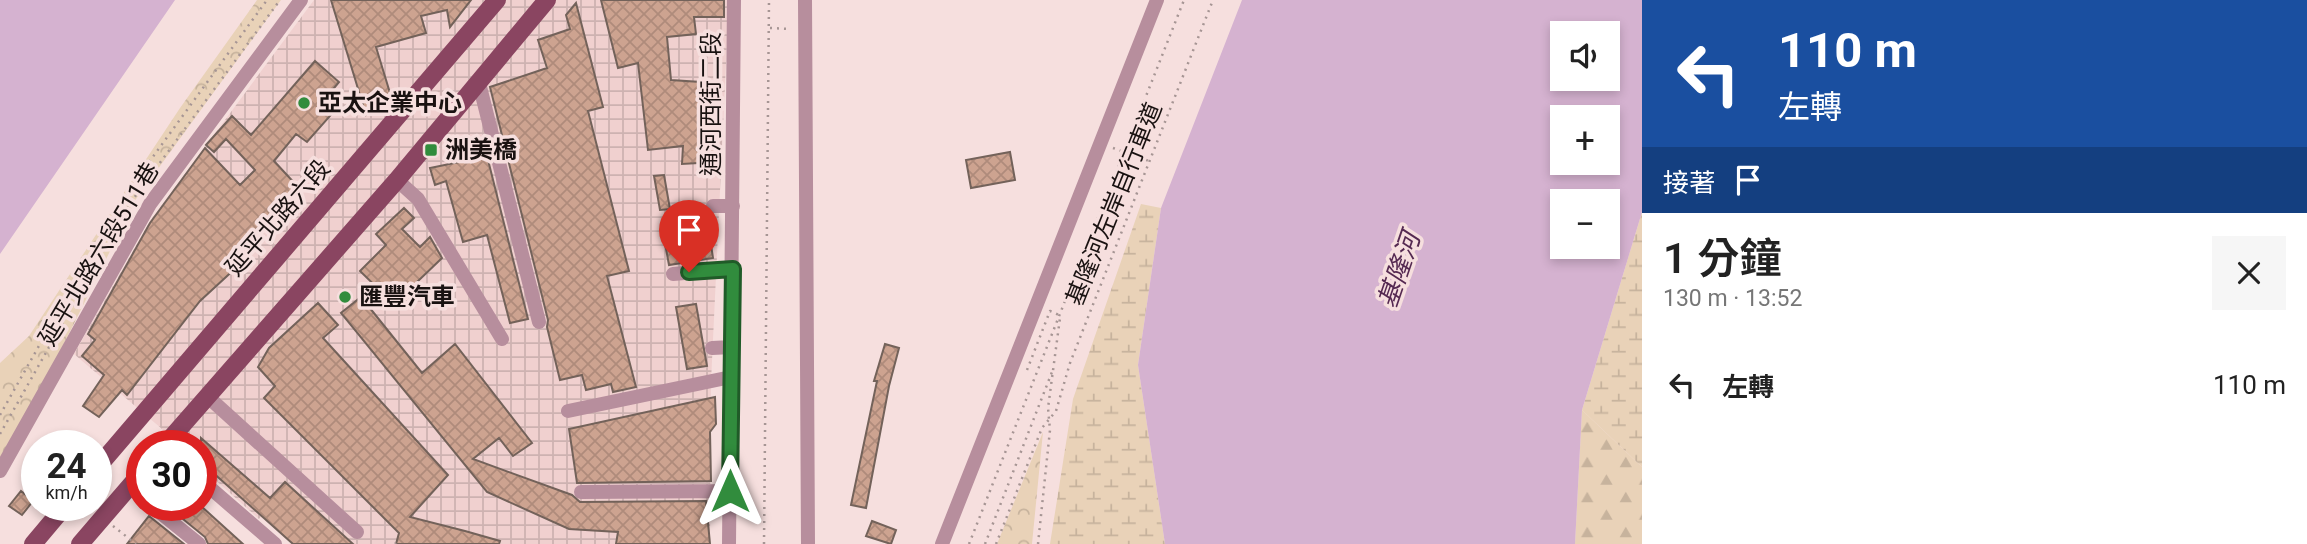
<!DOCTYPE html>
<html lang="zh-TW">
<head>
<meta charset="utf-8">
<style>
  :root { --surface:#fff; --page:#f6f6f6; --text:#222; --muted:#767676 }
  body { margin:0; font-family:Roboto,"Noto Sans TC",sans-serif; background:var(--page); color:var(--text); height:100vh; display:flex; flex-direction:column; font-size:26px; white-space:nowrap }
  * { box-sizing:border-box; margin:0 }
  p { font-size:23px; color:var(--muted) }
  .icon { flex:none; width:38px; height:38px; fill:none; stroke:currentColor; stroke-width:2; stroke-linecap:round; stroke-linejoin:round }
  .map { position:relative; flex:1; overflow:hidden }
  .panel { display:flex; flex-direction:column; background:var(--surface); width:665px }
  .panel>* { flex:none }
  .top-card { background:#1a4fa0; color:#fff; overflow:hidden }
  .tools { position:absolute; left:1550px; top:21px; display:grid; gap:14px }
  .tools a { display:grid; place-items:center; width:70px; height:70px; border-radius:0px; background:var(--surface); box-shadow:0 4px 10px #0003; font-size:35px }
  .speed { position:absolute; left:21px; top:430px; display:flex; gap:14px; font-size:35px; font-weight:700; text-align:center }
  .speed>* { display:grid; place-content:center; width:91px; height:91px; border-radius:50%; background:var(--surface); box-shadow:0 4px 10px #0003; line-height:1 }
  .speed small { font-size:18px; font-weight:400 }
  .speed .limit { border:10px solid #d22; background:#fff; color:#111 }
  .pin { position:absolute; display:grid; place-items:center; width:60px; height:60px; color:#fff; margin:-72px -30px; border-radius:50% 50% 50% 0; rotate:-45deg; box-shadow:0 0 7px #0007 }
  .pin .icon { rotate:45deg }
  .me { position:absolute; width:77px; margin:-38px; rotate:0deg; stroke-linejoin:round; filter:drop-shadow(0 0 5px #0008) }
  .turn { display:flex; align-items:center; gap:24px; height:147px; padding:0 21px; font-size:32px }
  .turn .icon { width:91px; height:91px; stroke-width:2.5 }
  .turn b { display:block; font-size:49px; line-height:60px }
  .then { display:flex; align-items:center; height:66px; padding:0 21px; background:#0003; gap:14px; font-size:26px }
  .round { display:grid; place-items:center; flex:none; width:74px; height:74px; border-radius:0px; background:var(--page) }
  .headline { display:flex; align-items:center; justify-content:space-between; height:119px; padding:0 21px }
  h1 { font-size:42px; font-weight:600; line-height:52px }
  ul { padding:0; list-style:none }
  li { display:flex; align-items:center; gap:21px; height:105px; padding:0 21px }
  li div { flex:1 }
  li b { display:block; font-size:26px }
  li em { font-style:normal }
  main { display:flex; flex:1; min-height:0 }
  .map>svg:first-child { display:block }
</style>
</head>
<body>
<main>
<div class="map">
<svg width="1642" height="544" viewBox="0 0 1642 544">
  <defs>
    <pattern id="industrial-grid" width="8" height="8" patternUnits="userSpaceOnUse" patternTransform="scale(1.75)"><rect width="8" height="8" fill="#f0d0cf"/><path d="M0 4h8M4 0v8" fill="none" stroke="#cdb2b1"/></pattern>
    <pattern id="forest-firs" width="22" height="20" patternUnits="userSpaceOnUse" patternTransform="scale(1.75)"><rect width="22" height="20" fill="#e9d2b8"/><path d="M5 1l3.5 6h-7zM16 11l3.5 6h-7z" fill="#c7b39d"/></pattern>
    <pattern id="wetland-marsh" width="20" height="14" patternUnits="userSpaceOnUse" patternTransform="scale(1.75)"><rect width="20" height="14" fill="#e9d2b8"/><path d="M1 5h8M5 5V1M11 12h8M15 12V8" fill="none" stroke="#c7b39d"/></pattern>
    <pattern id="park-crowns" width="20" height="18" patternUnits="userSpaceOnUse" patternTransform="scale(1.75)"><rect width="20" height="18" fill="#e9d2b8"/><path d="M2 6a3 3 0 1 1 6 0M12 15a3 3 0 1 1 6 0" fill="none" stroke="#c7b39d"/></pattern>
    <pattern id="building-cross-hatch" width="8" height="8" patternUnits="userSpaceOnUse" patternTransform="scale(1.75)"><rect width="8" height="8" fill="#cda390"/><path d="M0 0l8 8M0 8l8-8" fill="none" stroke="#af8b7b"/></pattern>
  </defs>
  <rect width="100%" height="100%" fill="#f6dfde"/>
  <path fill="url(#industrial-grid)" d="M314 0H729L711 382 710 544H297L262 515 259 519 201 467V446H182L74 354 150 221Z"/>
  <path fill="url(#forest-firs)" d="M1582 410 1642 467V544H1575Z"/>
  <path fill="url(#wetland-marsh)" d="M1141 204 1161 208 1138 365 1165 544H1050L1073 399Z
    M1642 212V467L1582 410Z"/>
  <path fill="url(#park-crowns)" d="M257 0H281L136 199 0 472V363L29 336 180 108Z
    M1043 432 1032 544H997Z"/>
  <path fill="#d5b2d0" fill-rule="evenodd" d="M0 0H175L0 254Z
    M1242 0H1642V212L1582 410 1575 544H1165L1138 365 1161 208ZM1563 33H1608V79H1563ZM1563 117H1608V163H1563ZM1563 201H1608V247H1563Z"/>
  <path fill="url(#building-cross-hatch)" stroke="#73625a" stroke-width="2" d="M331 0H471L450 27 447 10 421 16 426 33 376 47 390 93 366 115Z
    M601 0H724V17H694L696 34 667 37 671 80 716 83V162L682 164 683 146 648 150 638 63 618 68Z
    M576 3 603 107 588 111 629 271 607 276 636 387 613 392 611 384 586 390 582 375 560 380 547 327 548 320 490 87 547 68 538 40 570 29 566 15Z
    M315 61 339 82 325 99 337 108 307 142 296 134 274 161 299 188 238 247 246 256 239 265 200 301 127 395 122 390 99 417 83 406 104 375 82 356 95 340 88 334 150 223 205 148 240 185 255 170 226 139 214 152 206 145 232 116 251 135Z
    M483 140 528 319 510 323 487 235 463 242 446 181 435 185 430 168 469 160 466 146Z
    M1010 152 1015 180 971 188 966 160Z
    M664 175 670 209 660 210 654 176Z
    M404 208 414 218 402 229 420 247 430 237 442 258 417 282 420 285 398 308 360 271 386 245 376 234Z
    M709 231 713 258 669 265 664 238Z
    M361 297 422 373 455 344 532 443 513 456 499 438 473 459 572 495 580 502 706 501 710 544H616L618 532 569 529 487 492 341 313Z
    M318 303 338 325 323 338 448 475 410 517 465 531 500 541 499 544H396L399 533 264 398 275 386 258 367 269 348Z
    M696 304 707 366 687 369 676 307Z
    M885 344 899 348 889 386 866 508 851 505 877 381H874Z
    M715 397 716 424 710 432 711 481 577 483 569 429Z
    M201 438 270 498 285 482 353 544H293L201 462Z
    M21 491 33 501 22 515 9 506Z
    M167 506H201L243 544H208L205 537Z
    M149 516 184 544H127Z
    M872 521 896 530 891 544 866 536Z"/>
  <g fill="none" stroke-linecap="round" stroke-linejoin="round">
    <path stroke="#a69594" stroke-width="2.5" stroke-dasharray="2 5" stroke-linecap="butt" d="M770 28 791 29
      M1113 148 1149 161
      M1027 370 1050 311 1059 315
      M0 415 120 202 267 0
      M0 434 131 202 280 0
      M113 526 136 544
      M395 544 396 543
      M764 544 769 0
      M969 544 1184 0
      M985 544 1052 372
      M996 544 1042 428 1056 411 1070 363 1213 0
      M1038 544 1050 430 1048 408 1060 318"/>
    <path stroke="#b78e9d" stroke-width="14" d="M805 0 808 544
      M479 83 539 322
      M397 180 418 199 502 339
      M713 206H733
      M673 274 733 269
      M712 348 732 347
      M207 396 357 532
      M568 411 731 377
      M0 471 150 204 301 0
      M201 480 275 544
      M130 487 142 497
      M581 492 730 491
      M152 506 199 544
      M729 544 734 0
      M942 544 1157 0"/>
    <path stroke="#8a4561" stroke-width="18" d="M164 446 397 180 547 0
      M96 469 497 0
      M33 544 65 506
      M80 544 142 472"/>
  </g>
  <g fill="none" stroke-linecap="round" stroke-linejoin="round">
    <defs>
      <path id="route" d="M689 272 733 269 730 491"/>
    </defs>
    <use href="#route" stroke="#205b28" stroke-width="18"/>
    <use href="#route" stroke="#318c3d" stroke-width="12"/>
  </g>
  <g fill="#318c3d" stroke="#f6dfde" stroke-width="2.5">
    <circle cx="304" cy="103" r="7"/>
    <rect x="424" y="143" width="14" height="14" rx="3.5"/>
    <circle cx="345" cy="297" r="7"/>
  </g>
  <g text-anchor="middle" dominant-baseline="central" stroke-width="7" stroke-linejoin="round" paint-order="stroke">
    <g font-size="24" font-weight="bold" fill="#191211" stroke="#f6dfde" text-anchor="start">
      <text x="318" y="103">亞太企業中心</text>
      <text x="445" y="150">洲美橋</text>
      <text x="359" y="297">匯豐汽車</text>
    </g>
    <g font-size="24" fill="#191211" stroke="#f6dfde">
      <text transform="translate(711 104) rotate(-90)">通河西街二段</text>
      <text transform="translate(1114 204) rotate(-68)">基隆河左岸自行車道</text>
      <text transform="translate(278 218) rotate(-49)">延平北路六段</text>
      <text transform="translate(99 254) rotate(-59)">延平北路六段511巷</text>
    </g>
    <g font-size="26" font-style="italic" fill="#552951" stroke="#f6dfde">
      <text transform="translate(1399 270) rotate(-71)">基隆河</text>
    </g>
  </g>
</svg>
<div class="tools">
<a><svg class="icon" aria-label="sound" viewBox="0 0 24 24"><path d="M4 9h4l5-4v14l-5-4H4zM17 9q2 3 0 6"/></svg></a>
<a>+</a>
<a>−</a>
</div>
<div class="speed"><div>24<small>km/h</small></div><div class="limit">30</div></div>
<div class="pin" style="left:689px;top:272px;background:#d93025"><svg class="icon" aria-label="arrive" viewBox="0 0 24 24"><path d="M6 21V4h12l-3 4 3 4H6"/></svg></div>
<svg class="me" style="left:730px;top:491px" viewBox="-20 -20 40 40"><path d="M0-17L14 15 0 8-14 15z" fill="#318c3d" stroke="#fff" stroke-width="4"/></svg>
</div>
<section class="panel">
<div class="top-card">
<div class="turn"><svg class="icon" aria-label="left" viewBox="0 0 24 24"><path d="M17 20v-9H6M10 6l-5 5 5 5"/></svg><div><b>110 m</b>左轉</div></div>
<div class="then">接著<svg class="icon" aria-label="arrive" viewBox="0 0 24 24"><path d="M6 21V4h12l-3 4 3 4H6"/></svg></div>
</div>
<div class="headline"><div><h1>1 分鐘</h1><p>130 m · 13:52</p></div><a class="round"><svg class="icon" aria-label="close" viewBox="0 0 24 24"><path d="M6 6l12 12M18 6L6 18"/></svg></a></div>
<ul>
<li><svg class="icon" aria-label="left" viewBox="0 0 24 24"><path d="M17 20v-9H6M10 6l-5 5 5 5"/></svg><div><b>左轉</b></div><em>110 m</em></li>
</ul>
</section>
</main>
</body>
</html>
